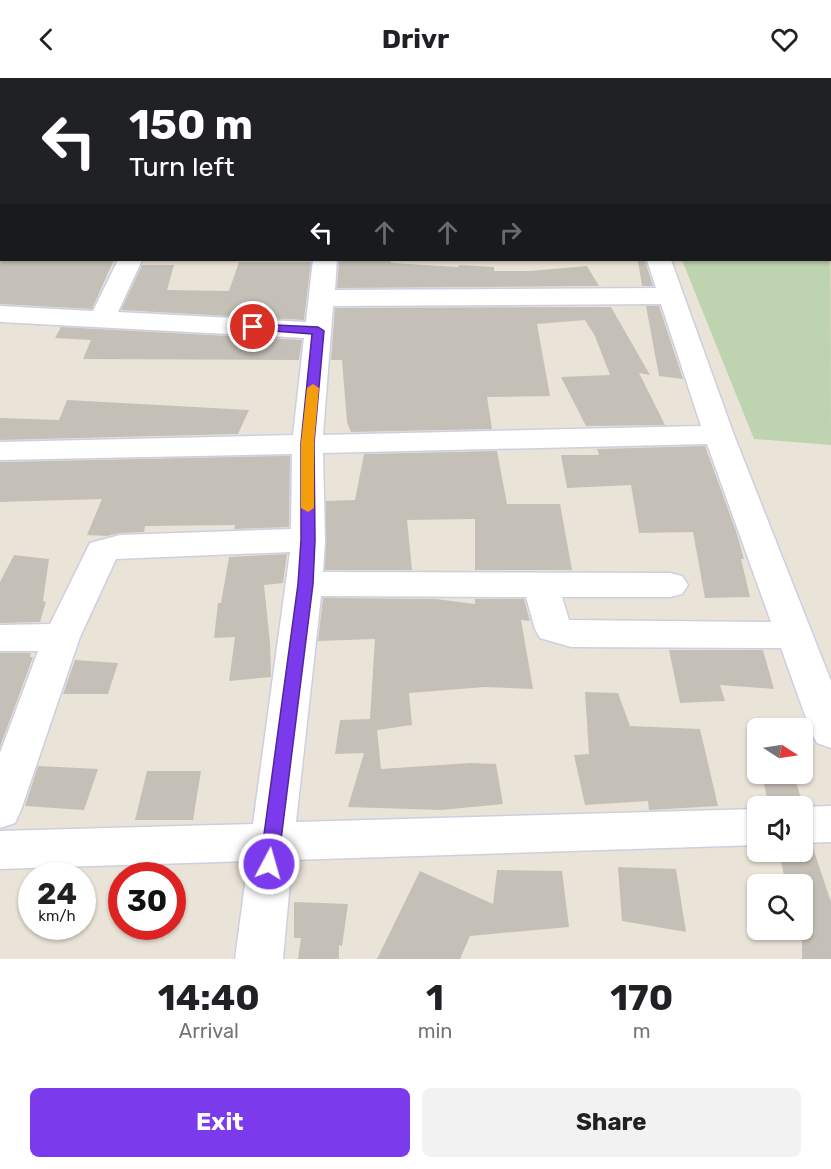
<!DOCTYPE html>
<html lang="en">
<head>
<meta charset="utf-8">
<style>
  :root { --surface:#fff; --page:#f2f2f2; --text:#202124; --muted:#757577; --accent:#7c3aed }
  body { margin:0; font-family:Rubik,sans-serif; background:var(--page); color:var(--text); height:100vh; display:flex; flex-direction:column; font-size:22px; white-space:nowrap }
  * { box-sizing:border-box; margin:0 }
  p { font-size:20px; color:var(--muted) }
  .icon { flex:none; width:33px; height:33px; fill:none; stroke:currentColor; stroke-width:2; stroke-linecap:round; stroke-linejoin:round }
  .map { position:relative; height:881px; overflow:hidden }
  .side { display:flex; flex-direction:column; background:var(--surface); flex:1 }
  .side>* { flex:none }
  .hud { position:absolute; left:0px; top:0px; width:831px; height:183px; box-shadow:0 2px 4px #0004; background:#202124; color:#fff; overflow:hidden }
  .needle { width:39px; rotate:102deg }
  .tools { position:absolute; left:747px; top:640px; display:grid; gap:12px }
  .tools a { display:grid; place-items:center; width:66px; height:66px; border-radius:9px; background:var(--surface); box-shadow:0 2px 4px #0004; font-size:30px }
  .speed { position:absolute; left:18px; top:784px; display:flex; gap:12px; font-size:30px; font-weight:700; text-align:center }
  .speed>* { display:grid; place-content:center; width:78px; height:78px; border-radius:50%; background:var(--surface); box-shadow:0 2px 4px #0004; line-height:1 }
  .speed small { font-size:15px; font-weight:400 }
  .speed .limit { border:9px solid #d22; background:#fff; color:#111 }
  .pin { position:absolute; display:grid; place-items:center; width:51px; height:51px; color:#fff; margin:-26px; border:3px solid #fff; border-radius:50%; box-shadow:0 2px 6px #0007 }
  .me { position:absolute; width:66px; margin:-33px; rotate:6deg; stroke-linejoin:round; filter:drop-shadow(0 0 4px #0008) }
  .turn { display:flex; align-items:center; gap:21px; height:126px; padding:0 30px; font-size:27px }
  .turn .icon { width:78px; height:78px; stroke-width:2.5 }
  .turn b { display:block; font-size:42px; line-height:51px }
  .lanes { display:flex; align-items:center; height:57px; padding:0 30px; background:#0003; justify-content:center; gap:30px; direction:ltr }
  .lanes .off { opacity:.35 }
  .eta { display:flex; justify-content:space-evenly; align-items:center; height:102px; text-align:center }
  .eta b { font-size:36px; font-weight:700; line-height:42px }
  .button { display:flex; gap:12px; margin-top:auto; padding:12px 30px }
  .button a { flex:1; height:69px; border-radius:9px; background:var(--accent); color:#fff; font-size:24px; font-weight:700; line-height:69px; text-align:center }
  .button a+a { background:var(--page); color:var(--text) }
  header { display:flex; justify-content:space-between; align-items:center; height:78px; padding:0 30px; background:var(--surface); font-size:27px; font-weight:700 }
  .map>svg:first-child { display:block }
</style>
</head>
<body>
<header><svg class="icon" aria-label="back" viewBox="0 0 24 24"><path d="M15 5l-7 7 7 7"/></svg>Drivr<svg class="icon" aria-label="heart" viewBox="0 0 24 24"><path d="M12 20l-8-8c-3-5 5-10 8-4 3-6 11-1 8 4z"/></svg></header>
<div class="map">
<svg width="831" height="881" viewBox="0 0 831 881">
  <rect width="100%" height="100%" fill="#eae3d7"/>
  <path fill="#bed3af" d="M830 34 831 367 754 361 682 182H830Z"/>
  <path fill="#c5c0b7" d="M0 182H114L92 231 0 226Z
    M345 182H391V185L458 189 459 187 494 189V193H530L587 188 599 208 337 210 339 183Z
    M645 182V183L653 208H642L638 183Z
    M239 184H311L304 242 121 232 142 187H174L167 212 229 213Z
    M646 228H659L683 301 659 298Z
    M611 229 650 297 639 295 665 347 586 348 561 299 610 297 595 258 585 242 537 246 550 318 487 319 492 351 351 354 347 344 342 282H331L335 230Z
    M61 249 302 262 299 282 83 281 91 262 55 260Z
    M67 322 249 332 238 356 0 362V340L59 342Z
    M705 368 736 453 744 481H741L750 519 705 520 693 454 639 455 631 407 567 410 561 377H599L597 371Z
    M497 373 507 426H560L572 492H475V441L407 442 412 492H325L326 423 355 422 364 376Z
    M283 378H290L289 449 234 451 235 447 145 448 144 454 120 455 107 458 87 457 102 421 0 424V384Z
    M287 476 283 505 264 507 270 565 271 599 229 603 235 559 214 560 218 525H221L229 479Z
    M14 477 49 481 43 523 46 524 40 544 0 545V504Z
    M323 520 436 521 475 526V521H524L530 543 521 542 533 611 485 609 409 615 412 647 377 652 381 691 470 685 496 686 503 726 441 732 348 729 364 675 335 676 340 642 370 641 375 561 318 563Z
    M669 572H763L774 611 720 607 725 623 680 625Z
    M0 575H31L30 579H33L0 669Z
    M75 582 118 585 108 616H63Z
    M585 614 618 615 630 648 700 651 718 728 649 732 648 723 585 727 574 677 589 676Z
    M38 688 98 691 84 732 25 728Z
    M147 693H201L193 742H135Z
    M762 696H794L801 721 768 725Z
    M802 767H812L831 824V881H802V807H786L779 774H802Z
    M618 789 676 791 686 854 622 843Z
    M497 792 562 793 569 849 470 858 460 881H377L420 793 493 826Z
    M294 824 348 826 342 868 339 867V881H298L301 860H294Z"/>
  <g fill="none" stroke-linecap="round" stroke-linejoin="round">
    <defs>
      <path id="minor" d="M0 0H13L2 2V7Z
        M290 0H308L289 2Z
        M587 0H605V2H587Z
        M830 28H831V40H830Z
        M0 95H2V109H0Z
        M118 182H142L118 234 306 244 313 182H337L335 212 656 210 647 182H671L734 357 831 603V670L817 665 811 654 781 570 571 569 540 560 535 551 526 519 321 518 296 744 758 731V767L292 782 283 881H235L248 783 0 791V753L253 746 290 474 116 481 80 559 21 732 15 745 0 750V675L38 573H0V547L50 546 90 465 120 457 291 451 292 376 0 382V364L293 357 304 260 0 244V228L93 233ZM661 226 701 348 323 357 333 228ZM707 366 771 544 569 542 562 519H670L682 516 688 507 682 498 670 495 323 494 325 462 323 375Z
        M831 728V764L802 765V729Z"/>
    </defs>
    <use href="#minor" stroke="#cdcfe0" stroke-width="3"/>
    <use href="#minor" fill="#fff" fill-rule="evenodd"/>
  </g>
  <path fill="#7c3aed" stroke="#51269a" stroke-width="1.5" d="M253 246 318 249 324 253 314 365 315 462 313 506 278 786 276 792 269 794 263 792 260 786 298 506 301 462V365L312 256 249 251V247Z"/>
  <path fill="#f59e0b" d="M313 306 319 310 314 365V430L308 434 301 430V365L307 310Z"/>
</svg>
<div class="tools">
<a><svg class="needle" viewBox="-14 -14 28 28"><path d="M0-13l5 13h-10z" fill="#e53935"/><path d="M0 13l5-13h-10z" fill="#757577"/></svg></a>
<a><svg class="icon" aria-label="sound" viewBox="0 0 24 24"><path d="M4 9h4l5-4v14l-5-4H4zM17 9q2 3 0 6"/></svg></a>
<a><svg class="icon" aria-label="search" viewBox="0 0 24 24"><circle cx="10" cy="10" r="6"/><path d="M15 15l6 6"/></svg></a>
</div>
<div class="speed"><div>24<small>km/h</small></div><div class="limit">30</div></div>
<div class="pin" style="left:253px;top:249px;background:#d93025"><svg class="icon" aria-label="arrive" viewBox="0 0 24 24"><path d="M6 21V4h12l-3 4 3 4H6"/></svg></div>
<svg class="me" style="left:269px;top:786px" viewBox="-20 -20 40 40"><circle r="17" fill="#7c3aed" stroke="#fff" stroke-width="3"/><path d="M0-11L8 9 0 5-8 9z" fill="#fff"/></svg>
<div class="hud">
<div class="turn"><svg class="icon" aria-label="left" viewBox="0 0 24 24"><path d="M17 20v-9H6M10 6l-5 5 5 5"/></svg><div><b>150 m</b>Turn left</div></div>
<div class="lanes"><svg class="icon" aria-label="left" viewBox="0 0 24 24"><path d="M17 20v-9H6M10 6l-5 5 5 5"/></svg><svg class="icon off" aria-label="ahead" viewBox="0 0 24 24"><path d="M12 20V5M6 11l6-6 6 6"/></svg><svg class="icon off" aria-label="ahead" viewBox="0 0 24 24"><path d="M12 20V5M6 11l6-6 6 6"/></svg><svg class="icon off" aria-label="right" viewBox="0 0 24 24"><path d="M7 20v-9h11M14 6l5 5-5 5"/></svg></div>
</div>
</div>
<section class="side">
<div class="eta">
<div><b>14:40</b><p>Arrival</p></div>
<div><b>1</b><p>min</p></div>
<div><b>170</b><p>m</p></div>
</div>
<div class="button"><a>Exit</a><a>Share</a></div>
</section>
</body>
</html>
